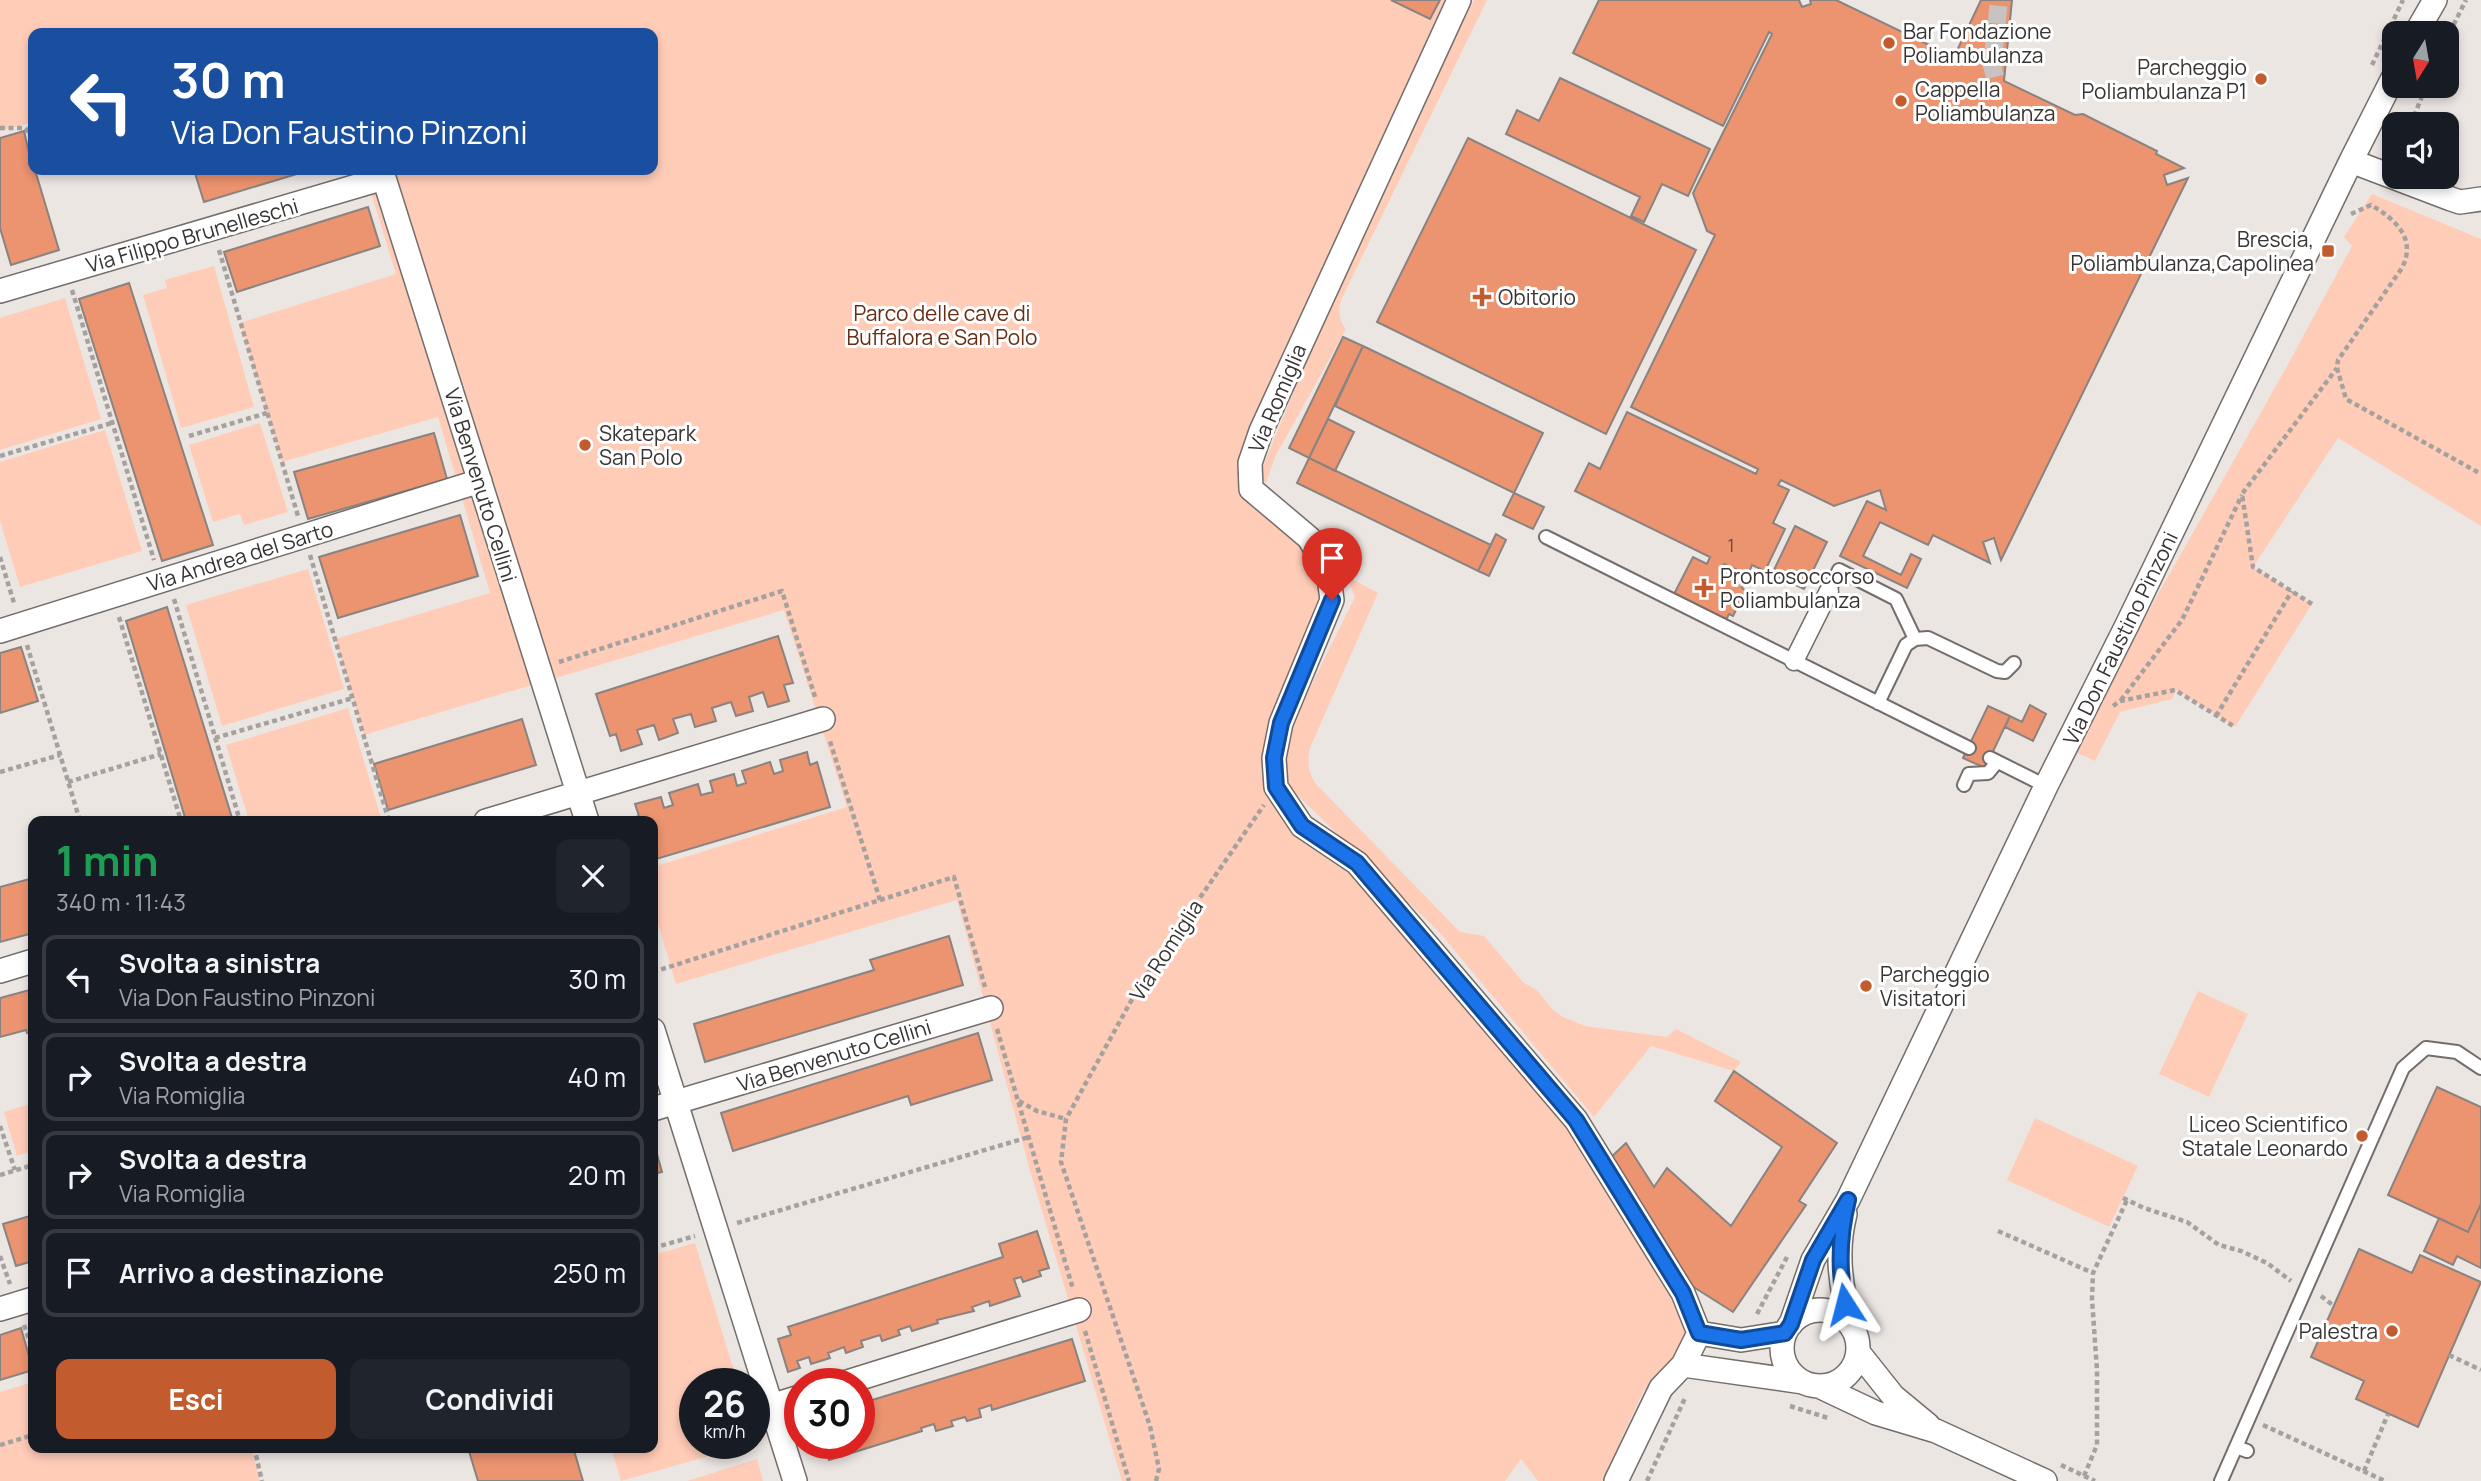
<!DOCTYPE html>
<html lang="it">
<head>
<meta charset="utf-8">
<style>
  :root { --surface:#171b24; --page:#20242c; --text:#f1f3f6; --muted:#9ea1a6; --line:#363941; --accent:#c25c2e }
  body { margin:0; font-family:Manrope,sans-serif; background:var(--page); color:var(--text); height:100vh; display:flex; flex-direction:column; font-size:26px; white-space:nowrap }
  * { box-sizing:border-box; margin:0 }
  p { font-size:23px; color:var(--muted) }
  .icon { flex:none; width:38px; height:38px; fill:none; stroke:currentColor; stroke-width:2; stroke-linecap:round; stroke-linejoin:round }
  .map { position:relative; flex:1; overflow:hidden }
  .panel { position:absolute; left:28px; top:816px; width:630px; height:637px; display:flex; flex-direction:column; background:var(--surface); border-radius:14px; box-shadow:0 4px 10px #0003 }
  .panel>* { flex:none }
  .top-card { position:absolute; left:28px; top:28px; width:630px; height:147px; border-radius:14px; box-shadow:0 4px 10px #0003; background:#1a4fa0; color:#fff; overflow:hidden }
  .needle { width:46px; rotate:191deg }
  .tools { position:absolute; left:2382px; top:21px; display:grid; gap:14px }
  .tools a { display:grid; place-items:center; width:77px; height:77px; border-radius:14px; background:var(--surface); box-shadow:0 4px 10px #0003; font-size:35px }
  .speed { position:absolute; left:679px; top:1368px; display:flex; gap:14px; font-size:35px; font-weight:700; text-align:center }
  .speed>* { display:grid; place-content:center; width:91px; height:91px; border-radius:50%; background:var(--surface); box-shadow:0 4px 10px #0003; line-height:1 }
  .speed small { font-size:18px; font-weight:400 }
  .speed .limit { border:10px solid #d22; background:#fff; color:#111 }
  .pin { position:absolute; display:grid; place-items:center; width:60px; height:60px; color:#fff; margin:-72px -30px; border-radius:50% 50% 50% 0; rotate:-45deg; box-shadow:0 0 7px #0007 }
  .pin .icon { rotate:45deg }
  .me { position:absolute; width:77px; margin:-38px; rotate:351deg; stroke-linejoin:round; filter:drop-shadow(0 0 5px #0008) }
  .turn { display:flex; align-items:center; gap:24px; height:147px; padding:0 28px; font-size:32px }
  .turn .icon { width:91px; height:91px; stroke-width:2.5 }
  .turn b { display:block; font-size:49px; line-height:60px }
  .round { display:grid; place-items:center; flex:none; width:74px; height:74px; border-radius:14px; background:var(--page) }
  .overview { display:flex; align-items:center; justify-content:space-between; height:119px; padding:0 28px }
  h1 { font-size:42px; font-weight:700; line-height:52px; color:#1e9e55 }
  .action { display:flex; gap:14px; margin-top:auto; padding:14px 28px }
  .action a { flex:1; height:80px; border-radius:14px; background:var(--accent); color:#fff; font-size:28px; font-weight:700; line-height:80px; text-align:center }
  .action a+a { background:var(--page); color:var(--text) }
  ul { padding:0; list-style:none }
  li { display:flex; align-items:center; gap:21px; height:88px; margin:0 14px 10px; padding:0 14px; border:4px solid var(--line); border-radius:14px }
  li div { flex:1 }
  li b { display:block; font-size:26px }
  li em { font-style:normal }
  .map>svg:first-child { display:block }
</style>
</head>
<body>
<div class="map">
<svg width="2481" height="1481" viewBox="0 0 2481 1481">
  <rect width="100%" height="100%" fill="#ece6e3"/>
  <path fill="#ffccb8" d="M0 0H1451L1239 466 1243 499 1301 548 1316 573 1319 596 1272 720 1262 755 1268 799 1295 837 1351 875 1570 1123 1671 1299 1685 1332 1674 1361 1643 1392 1602 1481H1538L1521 1459 1505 1481H1122L1029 1167 957 900 676 984 653 907V867L847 807 784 610 364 735 335 639 490 593 438 417 282 462 240 323 396 274 368 183 363 170 357 172V170H653V33H33V122L0 131Z
    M1474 0H1487L1341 300C1338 311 1339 321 1346 329L1275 457 1266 483 1260 477 1263 466 1323 321 1384 184Z
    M2372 194 2481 239V526L2338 438 2253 567 2312 604 2235 727 2176 690 2172 699 2120 712 2095 761 2070 750 2286 368 2352 246 2344 237Z
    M214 266 254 407 181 428 143 295 167 288 165 280Z
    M65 298 101 419 0 450V318Z
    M260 423 288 512 244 525 240 514 213 522 189 445Z
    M105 430 142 551 20 587 0 521V462Z
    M308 569 344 689 222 726 186 605Z
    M1346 576 1378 593 1310 748C1307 762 1308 771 1315 783L1460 932 1484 936 1524 983 1537 990 1553 1010 1563 1017 1585 1026 1667 1037 1676 1029 1741 1062 1734 1071 1651 1046 1594 1117 1439 932 1291 789 1285 767 1286 748 1292 724 1355 597Z
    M348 708 382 821H249L226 745Z
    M2198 991 2248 1014 2209 1097 2159 1074Z
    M33 1103V1151L17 1156 4 1112Z
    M2035 1118 2138 1166 2109 1227 2007 1180Z
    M695 1243 738 1384H695V1444H751L621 1481 611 1447H653V1255Z
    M33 1382V1447H251L260 1481H0V1392Z
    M757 1459 763 1481H687Z"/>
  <path fill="#ec936f" stroke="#898381" stroke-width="2" d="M1391 0H1440L1430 19Z
    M1599 0H1799L1802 7 1811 4 1810 0H1836L1954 57 1981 0H2012L2004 81 2075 115 2083 114 2157 151 2156 154 2184 168 2164 175 2167 185 2188 178 2001 560 1994 538 1983 542 1990 563 1933 535 1928 545 1880 522 1863 556 1901 575 1911 554 1921 559 1907 588 1840 556 1867 501 1886 510 1880 490 1834 506 1781 480 1778 485 1789 490 1773 523 1785 529 1765 571 1752 565 1748 575 1724 564 1720 571 1744 583 1742 588 1746 591 1733 616 1729 614 1726 620 1674 594 1693 557 1707 564 1710 557 1575 491 1589 463 1600 469 1627 412 1756 474 1758 469 1631 407 1715 235 1707 231 1693 193 1772 34 1769 32 1723 126 1573 53Z
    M1560 78 1710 149 1688 196 1662 184 1644 222 1631 216 1640 197 1506 134 1517 110 1539 121Z
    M24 131 33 170H35L59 250 11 265 0 228V138Z
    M1468 138 1696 250 1606 434 1377 322Z
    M194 170H310L204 202Z
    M368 207 380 246 237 292 224 252Z
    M129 283 213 545 162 561 79 299Z
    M1343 337 1363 346 1309 458 1289 448Z
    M1363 346 1543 433 1514 493 1335 406Z
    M1328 419 1354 432 1335 471 1309 458Z
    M434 433 447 479 308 519 294 472Z
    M1309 458 1491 545 1478 571 1297 483Z
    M1514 493 1544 507 1533 529 1503 515Z
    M460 515 478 576 338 618 319 557Z
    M1795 526 1827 542 1804 589 1772 574Z
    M1496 534 1506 540 1489 576 1478 571Z
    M167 607 233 821H186L126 621Z
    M778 636 793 683 784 685 789 701 768 707 763 692 749 697 753 711 736 716 731 702 712 708 716 721 695 727 691 714 673 719 678 733 659 740 654 725 637 730 642 744 621 751 616 734 610 736 596 694Z
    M21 647 38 701 0 713V653Z
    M2030 705 2046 714 2033 741 2005 727 2010 716 2022 722Z
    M1988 706 2010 716 1985 768 1963 758Z
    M522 719 536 765 388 810 374 764Z
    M807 752 810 765 817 762 830 807 653 860V821H633L632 818 639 816 635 804 661 797 664 808 673 805 669 793 698 784 701 795 713 792 710 781 734 774 737 786 746 783 742 771 770 762 774 774 783 771 780 760Z
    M33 878V933L0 942V887Z
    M949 936 963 985 705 1062 694 1024 874 970 870 960Z
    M33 989V1031L27 1033 26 1030 0 1037V998Z
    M978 1033 992 1080 911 1105 908 1096 733 1151 721 1113Z
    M1734 1071 1837 1143 1799 1201 1806 1205 1733 1312 1681 1279 1607 1161 1626 1143 1654 1187 1667 1168 1731 1226 1782 1147 1715 1101Z
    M2437 1087 2481 1107V1204L2468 1232 2388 1195Z
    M653 1140 662 1172 653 1174Z
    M2481 1204V1268L2457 1256 2453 1265 2424 1251 2439 1218 2468 1232Z
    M33 1215V1261L16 1266 3 1224Z
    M1037 1231 1049 1268 1039 1271 1041 1276 1023 1282 1021 1277 1014 1279 1020 1296 990 1306 989 1301 972 1307 974 1311 937 1320 938 1323 912 1331 910 1326 898 1330 900 1335 882 1341 880 1335 861 1341 863 1347 846 1353 844 1347 828 1353 830 1358 811 1364 809 1357 797 1361 800 1368 788 1372 778 1339 791 1335 788 1327 1003 1257 999 1244Z
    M2359 1249 2412 1273 2420 1255 2481 1282 2418 1427 2356 1399 2364 1381 2311 1357Z
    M21 1328 33 1370 0 1380V1335Z
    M1072 1339 1085 1381 992 1410 991 1405 979 1409 981 1417 967 1421 965 1417 951 1421 953 1426 936 1431 934 1424 921 1428 922 1431 829 1460 823 1444H859V1404Z
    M471 1447H573L583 1481H478L468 1448Z"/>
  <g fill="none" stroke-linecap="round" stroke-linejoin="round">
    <path stroke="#c8c2c0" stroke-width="18" stroke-dasharray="18 9" stroke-linecap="butt" d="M1995 77 1992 66 1999 0"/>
    <defs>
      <path id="service" d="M1546 537 1969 748
        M1829 591 1839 570 1896 599 1915 639
        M1878 703 1906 645 1915 639 1928 638 1997 671 2005 672 2014 663
        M1990 758 2046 786
        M1964 785 1969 774 1988 773 1997 762
        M2236 1447 2403 1068 2426 1048 2457 1052 2481 1068
        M2221 1481 2236 1447 2247 1451"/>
      <path id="pedestrian" d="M1794 661 1829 591"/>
      <path id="minor" d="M1459 0 1261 431 1250 463 1251 489 1309 538 1328 570 1332 600 1281 723 1274 758 1276 787 1302 826 1357 863 1576 1120 1683 1293 1699 1333 1683 1365 1661 1388 1616 1481
        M2416 33 2435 0
        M2351 161 2451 199 2460 202 2481 199
        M0 291 384 178 587 821
        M0 631 480 481
        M486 821 823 719
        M0 971 33 961
        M653 1030 795 1481
        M653 1109 991 1008
        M1845 1214C1835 1253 1840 1290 1853 1328
        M0 1309 33 1299
        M1782 1348a38 38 0 1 1 76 0a38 38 0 1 1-76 0Z
        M1791 1324 1813 1260 1848 1200 2046 786 2127 625 2351 161 2394 76
        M1699 1333 1741 1340 1785 1333
        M1858 1352 1893 1396 1928 1425
        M1683 1365 1803 1382
        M841 1384 1079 1310
        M1819 1386 1876 1413 1936 1431 2045 1481
        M771 1406 800 1397"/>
    </defs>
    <use href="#service" stroke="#736d6b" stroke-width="16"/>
    <use href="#pedestrian" stroke="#736d6b" stroke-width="21"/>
    <use href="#minor" stroke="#736d6b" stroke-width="26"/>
    <path stroke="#a5a19e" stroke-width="4.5" stroke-dasharray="5 3.5" stroke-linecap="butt" d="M2446 40 2466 0
      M2372 65 2403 0
      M2411 124 2426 86
      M0 128H25L33 136
      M2351 214 2371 205C2395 219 2417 238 2402 268L2338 360 2337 368 2346 399 2481 474
      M219 250 298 516
      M72 290 154 560
      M189 436 267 413
      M0 456 112 423
      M310 555 389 821
      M0 557 14 603
      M174 599 240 821
      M2312 604 2253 567 2242 494 2337 368
      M119 617 181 821
      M27 645 80 821
      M559 662 782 591 816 700
      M2121 700 2182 620 2242 495
      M2113 706 2120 701 2175 690 2235 727
      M2216 716 2292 591
      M215 738 353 698
      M0 772 60 755
      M68 782 161 754
      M880 900 954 877 985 987
      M653 972 880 900 829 738
      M997 1029 1073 1289
      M1019 1101 1037 1111 1066 1119
      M0 1126 15 1170
      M0 1175 33 1165
      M2123 1198 2144 1208 2187 1222 2219 1245 2241 1251 2267 1263 2291 1281
      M737 1223 1029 1137
      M1998 1231 2093 1273
      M653 1248 695 1236
      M0 1256 10 1284
      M2321 1296 2334 1306
      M1757 1314 1787 1257
      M24 1325 33 1351
      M1085 1331 1129 1481
      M2449 1355 2481 1370
      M1790 1406 1828 1418
      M2263 1425 2385 1481
      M0 1445 33 1435
      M254 1447 262 1481
      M2061 1465 2095 1481
      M2364 1471 2388 1414
      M2084 1476 2097 1445V1370L2092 1299 2093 1273 2127 1200
      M1156 1481 1159 1469 1150 1426 1061 1162 1066 1119 1141 983 1264 805
      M1647 1481 1685 1398"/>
    <use href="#service" stroke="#fff" stroke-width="12"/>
    <use href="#pedestrian" stroke="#fff" stroke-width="18"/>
    <use href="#minor" stroke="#fff" stroke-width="23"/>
  </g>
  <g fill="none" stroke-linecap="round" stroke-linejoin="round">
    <defs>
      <path id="route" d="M1332 600 1281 723 1274 758 1276 787 1302 826 1357 863 1576 1120 1683 1293 1699 1333 1741 1340 1785 1333 1791 1324 1813 1260 1848 1200C1839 1236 1838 1268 1845 1304"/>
    </defs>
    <use href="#route" stroke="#114b97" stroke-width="18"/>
    <use href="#route" stroke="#1a73e8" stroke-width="12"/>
  </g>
  <g fill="#c25c2e" stroke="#fff" stroke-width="2.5">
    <circle cx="1889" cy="43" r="7"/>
    <circle cx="2261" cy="79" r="7"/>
    <circle cx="1901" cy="101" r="7"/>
    <rect x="2321" y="244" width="14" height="14" rx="3.5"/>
    <path d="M1478.5 286.5h7v7h7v7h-7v7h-7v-7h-7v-7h7z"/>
    <circle cx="585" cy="445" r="7"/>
    <path d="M1700.5 577.5h7v7h7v7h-7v7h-7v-7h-7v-7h7z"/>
    <circle cx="1866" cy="986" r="7"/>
    <circle cx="2362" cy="1136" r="7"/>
    <circle cx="2392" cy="1331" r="7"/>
  </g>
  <g text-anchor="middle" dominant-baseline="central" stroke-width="6" stroke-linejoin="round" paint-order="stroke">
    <g font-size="18" fill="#644c42">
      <text x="1731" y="545">1</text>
    </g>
    <g font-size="21" fill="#373433" stroke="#fff" text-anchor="start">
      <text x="1903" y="31">Bar Fondazione<tspan x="1903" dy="24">Poliambulanza</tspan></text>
      <text x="2247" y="67" text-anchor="end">Parcheggio<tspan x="2247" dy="24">Poliambulanza P1</tspan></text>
      <text x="1915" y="89">Cappella<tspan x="1915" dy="24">Poliambulanza</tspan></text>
      <text x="2314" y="239" text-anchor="end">Brescia,<tspan x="2314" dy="24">Poliambulanza,Capolinea</tspan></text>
      <text x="1498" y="297">Obitorio</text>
      <text x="599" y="433">Skatepark<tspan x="599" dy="24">San Polo</tspan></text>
      <text x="1720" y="576">Prontosoccorso<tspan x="1720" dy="24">Poliambulanza</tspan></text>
      <text x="1880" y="974">Parcheggio<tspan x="1880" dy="24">Visitatori</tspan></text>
      <text x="2348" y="1124" text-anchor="end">Liceo Scientifico<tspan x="2348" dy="24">Statale Leonardo</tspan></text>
      <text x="2378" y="1331" text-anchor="end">Palestra</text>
    </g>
    <g font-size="21" fill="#373433" stroke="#fff">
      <text transform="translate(192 235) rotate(-16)">Via Filippo Brunelleschi</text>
      <text transform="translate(1277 398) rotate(-67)">Via Romiglia</text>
      <text transform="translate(481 485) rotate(73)">Via Benvenuto Cellini</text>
      <text transform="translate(240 556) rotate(-17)">Via Andrea del Sarto</text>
      <text transform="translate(2120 638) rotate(-64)">Via Don Faustino Pinzoni</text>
      <text transform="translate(1166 950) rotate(-57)">Via Romiglia</text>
      <text transform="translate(834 1055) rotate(-17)">Via Benvenuto Cellini</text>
    </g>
    <g font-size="21" fill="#652d14" stroke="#fff">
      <text x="942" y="313">Parco delle cave di<tspan x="942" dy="24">Buffalora e San Polo</tspan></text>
    </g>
  </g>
</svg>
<div class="tools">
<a><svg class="needle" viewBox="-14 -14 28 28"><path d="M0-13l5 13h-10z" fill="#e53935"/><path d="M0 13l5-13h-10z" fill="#9ea1a6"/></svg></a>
<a><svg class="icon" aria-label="sound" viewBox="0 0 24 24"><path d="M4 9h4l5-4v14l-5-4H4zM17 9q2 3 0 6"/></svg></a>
</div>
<div class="speed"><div>26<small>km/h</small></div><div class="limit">30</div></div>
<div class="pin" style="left:1332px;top:600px;background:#d93025"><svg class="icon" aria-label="arrive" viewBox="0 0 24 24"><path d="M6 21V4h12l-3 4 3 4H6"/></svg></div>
<svg class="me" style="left:1845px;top:1304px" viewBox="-20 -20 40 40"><path d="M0-17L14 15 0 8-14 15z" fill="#1a73e8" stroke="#fff" stroke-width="4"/></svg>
<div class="top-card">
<div class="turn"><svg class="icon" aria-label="left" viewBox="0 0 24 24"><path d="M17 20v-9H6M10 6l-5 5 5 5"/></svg><div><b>30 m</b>Via Don Faustino Pinzoni</div></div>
</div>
<section class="panel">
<div class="overview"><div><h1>1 min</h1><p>340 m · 11:43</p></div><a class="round"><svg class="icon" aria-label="close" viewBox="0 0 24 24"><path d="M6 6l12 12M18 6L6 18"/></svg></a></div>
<ul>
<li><svg class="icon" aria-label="left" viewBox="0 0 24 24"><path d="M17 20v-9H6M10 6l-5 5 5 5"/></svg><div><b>Svolta a sinistra</b><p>Via Don Faustino Pinzoni</p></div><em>30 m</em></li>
<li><svg class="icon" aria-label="right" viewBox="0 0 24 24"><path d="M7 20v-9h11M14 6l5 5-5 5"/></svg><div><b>Svolta a destra</b><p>Via Romiglia</p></div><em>40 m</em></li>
<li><svg class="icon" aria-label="right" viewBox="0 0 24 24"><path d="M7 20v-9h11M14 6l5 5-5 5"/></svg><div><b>Svolta a destra</b><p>Via Romiglia</p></div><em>20 m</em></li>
<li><svg class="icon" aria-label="arrive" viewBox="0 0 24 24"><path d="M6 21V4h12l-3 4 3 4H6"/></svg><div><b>Arrivo a destinazione</b></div><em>250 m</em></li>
</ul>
<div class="action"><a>Esci</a><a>Condividi</a></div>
</section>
</div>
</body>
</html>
